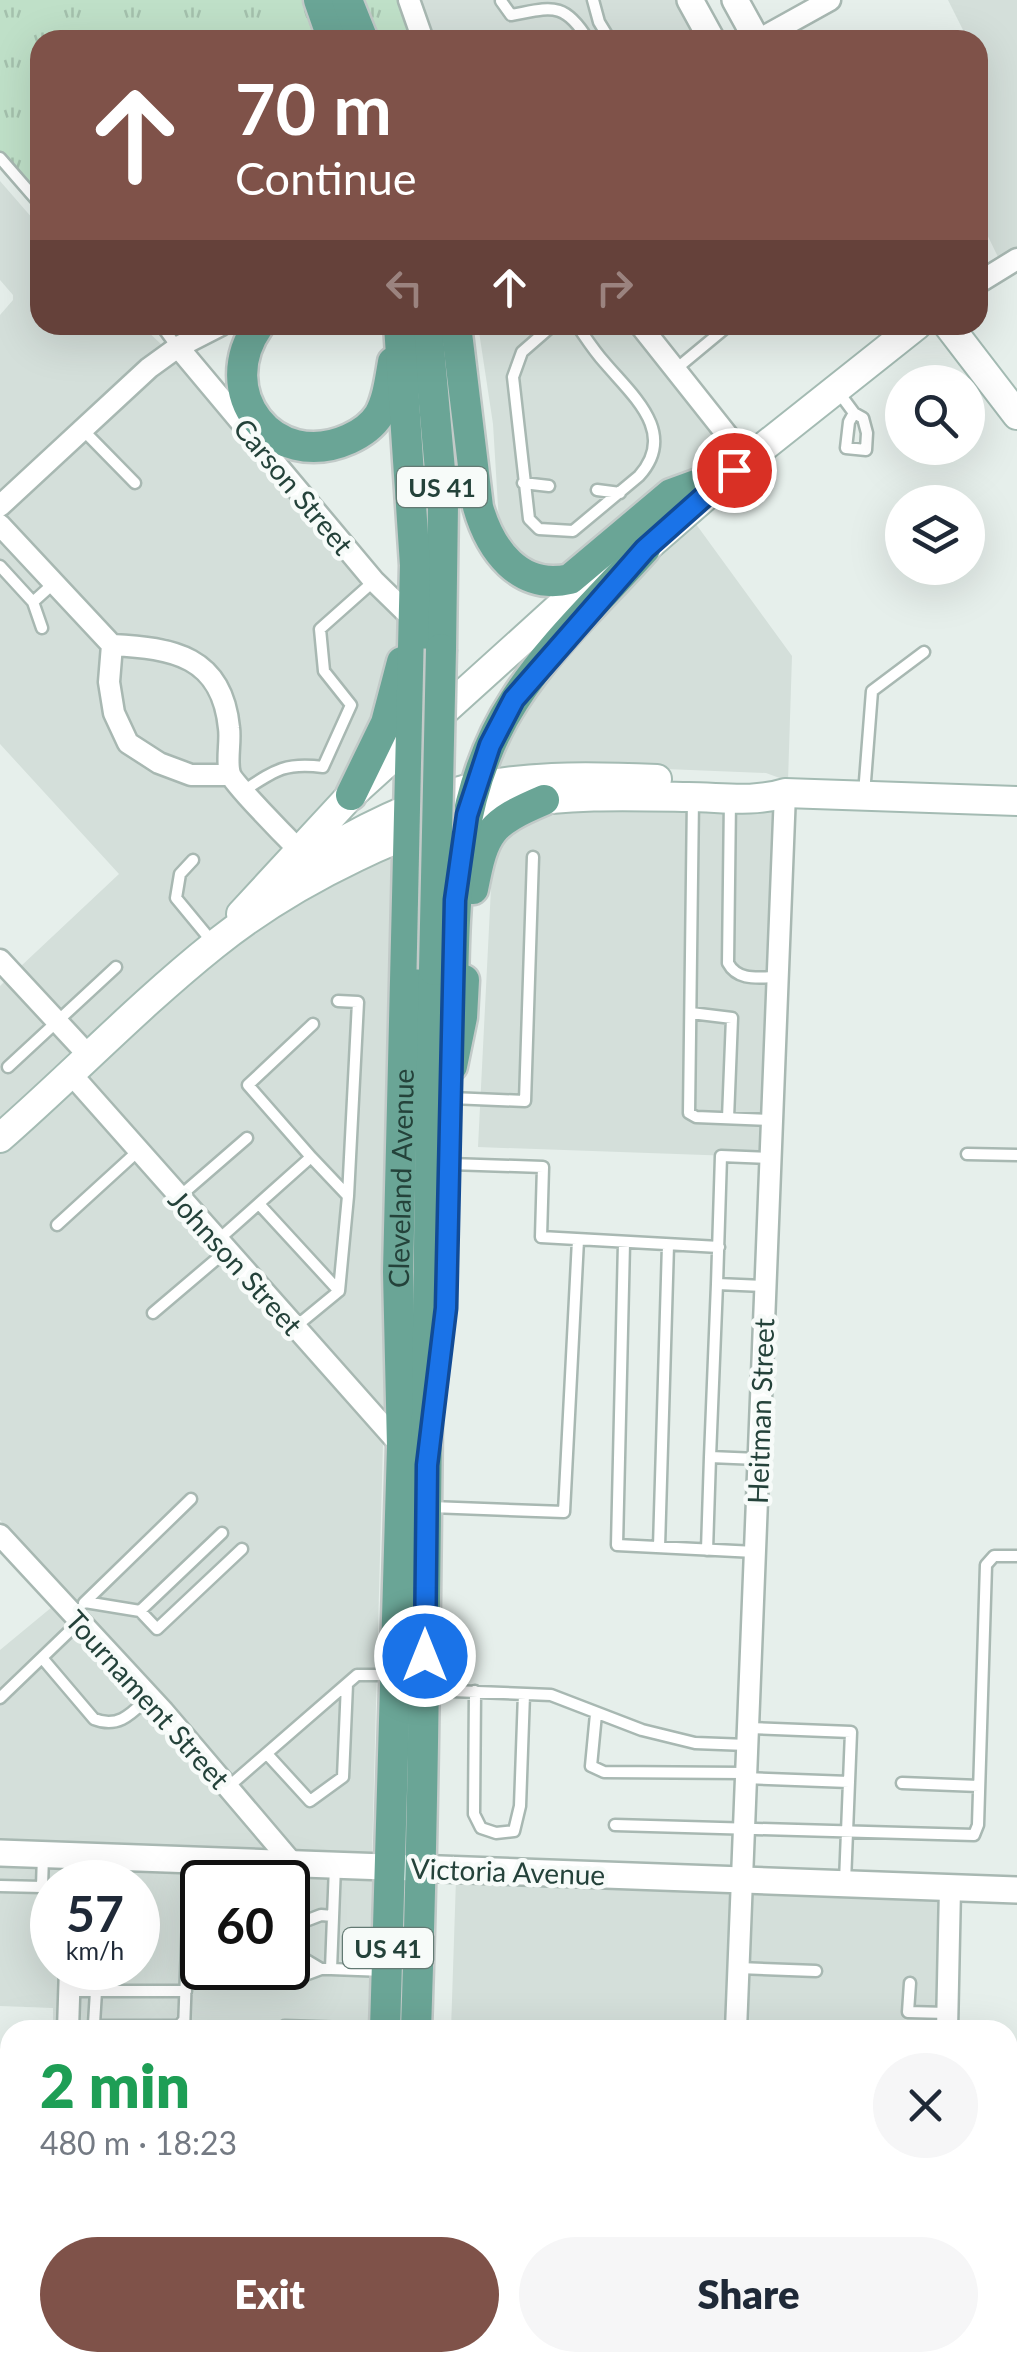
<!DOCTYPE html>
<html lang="en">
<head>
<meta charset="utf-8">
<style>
  :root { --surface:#fff; --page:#f6f6f7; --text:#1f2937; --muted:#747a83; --accent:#7f5249 }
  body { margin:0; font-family:Lato,sans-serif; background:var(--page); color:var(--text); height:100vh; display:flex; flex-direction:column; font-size:38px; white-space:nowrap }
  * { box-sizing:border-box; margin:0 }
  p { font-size:32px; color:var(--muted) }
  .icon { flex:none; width:55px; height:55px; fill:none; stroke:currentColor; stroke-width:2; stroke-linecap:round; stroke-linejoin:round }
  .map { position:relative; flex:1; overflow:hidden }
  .panel { position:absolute; left:0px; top:2020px; width:1018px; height:352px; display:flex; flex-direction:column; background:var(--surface); border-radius:30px 30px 0 0; box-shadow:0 10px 40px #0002 }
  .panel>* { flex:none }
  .guide { position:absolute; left:30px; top:30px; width:958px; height:305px; border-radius:30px; box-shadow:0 10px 40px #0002; background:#7f5249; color:#fff; overflow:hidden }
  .buttons { position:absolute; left:885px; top:365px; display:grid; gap:20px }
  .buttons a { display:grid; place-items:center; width:100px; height:100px; border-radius:50%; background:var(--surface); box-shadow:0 10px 40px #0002; font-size:50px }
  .speed { position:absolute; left:30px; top:1860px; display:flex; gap:20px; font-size:50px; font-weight:700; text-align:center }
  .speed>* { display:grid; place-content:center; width:130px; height:130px; border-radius:50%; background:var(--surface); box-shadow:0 10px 40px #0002; line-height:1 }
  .speed small { font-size:25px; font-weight:400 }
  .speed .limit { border:5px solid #111; border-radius:15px; background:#fff; color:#111 }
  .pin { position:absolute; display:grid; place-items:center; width:85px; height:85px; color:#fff; margin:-42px; border:5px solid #fff; border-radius:50%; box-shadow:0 2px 10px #0007 }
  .me { position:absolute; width:110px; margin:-55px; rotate:0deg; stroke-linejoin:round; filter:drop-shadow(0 0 8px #0008) }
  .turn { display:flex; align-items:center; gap:35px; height:210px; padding:0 40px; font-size:45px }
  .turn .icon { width:130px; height:130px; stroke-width:2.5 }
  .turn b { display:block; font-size:70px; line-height:85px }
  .lanes { display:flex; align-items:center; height:95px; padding:0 40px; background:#0003; justify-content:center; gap:50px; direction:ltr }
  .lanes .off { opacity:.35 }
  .round { display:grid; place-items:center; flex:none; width:105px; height:105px; border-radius:52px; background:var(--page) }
  .head { display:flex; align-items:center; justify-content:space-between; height:170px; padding:0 40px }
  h1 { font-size:60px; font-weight:800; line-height:75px; color:#1e9e55 }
  .action { display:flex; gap:20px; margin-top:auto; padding:20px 40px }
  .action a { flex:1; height:115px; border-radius:60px; background:var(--accent); color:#fff; font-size:40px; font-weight:800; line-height:115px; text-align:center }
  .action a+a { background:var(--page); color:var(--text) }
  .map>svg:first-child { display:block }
</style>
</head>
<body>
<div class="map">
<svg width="1017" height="2371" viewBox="0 0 1017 2371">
  <defs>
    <pattern id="park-tufts" width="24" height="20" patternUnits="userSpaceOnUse" patternTransform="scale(2.5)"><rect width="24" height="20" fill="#bfe0c8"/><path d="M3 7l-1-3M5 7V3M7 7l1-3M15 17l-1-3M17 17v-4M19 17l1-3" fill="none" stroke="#a4c1ad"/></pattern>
  </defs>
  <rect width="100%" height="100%" fill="#e6efeb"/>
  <path fill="#d4dfda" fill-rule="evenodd" d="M419 0H679L701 40H433Z
    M948 0H1017V248L999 259 978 216V40H968Z
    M0 181 40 227V325H141L163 346 0 493V315L13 300V295L0 280Z
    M478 325H628L734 458 574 565 545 571 500 539 493 424Z
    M176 361 383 607 403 623 377 719 344 789 298 835 240 770 236 702 218 669 197 651 166 638 116 635 4 515 154 377Z
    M693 520 792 656 788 781 766 773 617 767 494 775 502 742 570 647Z
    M0 540 102 649 119 748 123 752 154 772 188 785H227L285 849 209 936 90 1043 20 967 119 874 0 744Z
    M121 656 161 658 189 670 205 684 218 707 221 765H193L163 753 135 736 123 710 119 681Z
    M775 806 761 1157 478 1147 493 848 496 840 546 810Z
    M394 853 391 894V1122L384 1413 85 1076 214 958 297 901Z
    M6 980 76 1057 0 1125V986Z
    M71 1089 383 1442 372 1856 298 1855 0 1520V1151Z
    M52 1607 156 1719 272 1854 0 1842V1650Z
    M0 1863 65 1866 64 1882H52V1968H61L59 2030H53V2008L0 2006Z
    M84 1867 290 1876 294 1880 298 1876 372 1877 368 2030H77L79 1968H138V1882H82ZM202 1882H288V1968H202Z
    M456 1879 731 1889 727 2030H451Z
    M750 1890 940 1898 937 2030H745Z
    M44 2362H358V2371H44Z
    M440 2362 718 2363 717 2371H440Z
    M736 2362 926 2363 925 2371H736Z"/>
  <path fill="url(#park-tufts)" d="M0 0H409L423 40H40V215L0 168Z"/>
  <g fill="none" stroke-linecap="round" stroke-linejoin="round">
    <defs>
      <path id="service" d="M593 0 599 22 610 40
        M501 1 511 15C550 8 564 0 588 40
        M0 158 40 204
        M161 325 177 347
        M553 325 522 352 513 377 529 519 539 529 573 531 639 476C678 433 633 396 605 363 594 351 586 338 577 325
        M676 369 729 325
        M837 390 854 413 863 418 867 433 866 450 846 448 849 422 854 413
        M83 430 135 483
        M523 483 549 486
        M597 490 620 493
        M0 566 33 602 42 628
        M33 602 54 583
        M245 790C275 770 286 762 323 767L351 705 324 671 320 629 374 581
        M864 794 872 691 924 652
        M693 798 689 1113 696 1117 772 1120
        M730 799 728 963C738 982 760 977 778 977
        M193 860 180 874 176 898 214 944
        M691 1013 732 1018 728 1118
        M8 1067 116 967
        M451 1098 525 1101 533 857
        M967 1154 1017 1155
        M311 1157 348 1196
        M450 1164 543 1167 541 1237 719 1247
        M180 1196 247 1138
        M259 1204 339 1291
        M57 1225 137 1152
        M218 1240 311 1157 248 1085 313 1024
        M624 1243 617 1545 755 1552
        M717 1284 710 1457 758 1459
        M764 1286 717 1284 721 1156 770 1158
        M153 1313 226 1251
        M294 1328 339 1291 348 1196 358 1002 338 1001
        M431 1507 564 1512 578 1240
        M659 1547 668 1245
        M707 1550 710 1457
        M85 1602 140 1611 157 1629 242 1549
        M84 1603 191 1499
        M140 1611 222 1533
        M43 1659 94 1719C119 1729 132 1713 149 1697
        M426 1690 551 1695 642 1730 695 1743 747 1745
        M475 1691 474 1814 481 1828 496 1833 514 1831 520 1806 524 1694
        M0 1698 79 1622
        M596 1714 591 1766 604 1772 745 1773
        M749 1728 851 1732 845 1882
        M267 1754 310 1801 343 1777 347 1684
        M745 1778 849 1782
        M902 1783 979 1786
        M228 1787 357 1675H390
        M615 1825 974 1835 978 1825 986 1565 994 1556H1017
        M0 1886 42 1887 43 1855
        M308 1920 321 1915 333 1916
        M254 1968 262 1973
        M739 1968 816 1971
        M321 1969H331L335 1866
        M331 1969 385 1971
        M305 1975 321 1969 306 1960
        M910 1983 908 2012 947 2013
        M69 1991H186
        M96 1991 94 2024 99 2026H179L184 2020
        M184 2030 190 1862
        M284 2030 285 2026 379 2029
        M768 2362 769 2371
        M516 2371V2362
        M885 2371V2362"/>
      <path id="minor" d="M409 0 423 40
        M758 40 830 0
        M978 283 1017 259
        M640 325 747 460
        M178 347 374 581 415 621
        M0 506 149 368 178 347 221 325
        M0 525 112 645C173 648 222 656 229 728 231 741 226 762 230 774 233 783 287 838 298 849
        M112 645 109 682 114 713 128 743 159 763 191 775H230
        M0 960 90 1057
        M72 1075 402 1447
        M0 1535 163 1711 294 1865
        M73 1882 75 1857
        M68 2030 70 1968
        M736 2030 785 793
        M947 2030 950 1888
        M1008 2162 1017 2163
        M726 2371 727 2362
        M935 2371V2362"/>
      <path id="tertiary" d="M690 0 712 40
        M735 0 757 40
        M0 1853 1017 1890"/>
      <path id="secondary" d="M948 325 1017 415
        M290 873C340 841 392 812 449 794 515 774 589 776 657 779
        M241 914 351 795 557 609 606 572 645 549 747 460 917 325
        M0 1138C72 1075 139 1005 214 945 295 880 411 823 513 804 570 794 630 796 688 797 721 797 753 803 785 793L1017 801"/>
      <g id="primary">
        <path d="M319 0 333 40"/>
        <path d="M347 0 363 40"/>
        <path d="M259 325C211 392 273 473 349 439 360 434 372 426 379 415 388 399 390 379 393 362"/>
        <path d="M427 325 443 504 441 649"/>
        <path d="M456 325 478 507C490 549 519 591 570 579L671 494 734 471"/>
        <path d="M351 795 386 723 402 662"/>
        <path d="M473 889C484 831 490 823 544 800"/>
        <path d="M453 998C454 897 457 788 514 701 549 646 601 598 645 549"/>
        <path d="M452 1066 462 1017 464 980"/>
        <path id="s1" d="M385 2030 402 1447 398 1272 415 565 399 325"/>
        <path d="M416 2030C428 1677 425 1323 434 970"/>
        <path d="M385 2362 387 2371"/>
      </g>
    </defs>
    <use href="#service" stroke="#a8b8b2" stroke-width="15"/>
    <use href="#minor" stroke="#a8b8b2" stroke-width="25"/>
    <use href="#tertiary" stroke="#a8b8b2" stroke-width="30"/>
    <use href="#secondary" stroke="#a4bbb3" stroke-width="32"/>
    <use href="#primary" stroke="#c2cac8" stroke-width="35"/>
    <use href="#service" stroke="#fff" stroke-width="10"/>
    <use href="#minor" stroke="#fff" stroke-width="20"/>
    <use href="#tertiary" stroke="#fff" stroke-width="25"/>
    <use href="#secondary" stroke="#fff" stroke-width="28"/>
    <use href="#primary" stroke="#6aa596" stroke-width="30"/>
    <defs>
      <path id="primary-bridge" d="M434 970 441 649"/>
    </defs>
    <use href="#primary-bridge" stroke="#c2cac8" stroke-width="35" stroke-linecap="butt"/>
    <use href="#primary-bridge" stroke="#6aa596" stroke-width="30"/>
  </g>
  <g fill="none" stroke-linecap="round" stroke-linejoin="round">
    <defs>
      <path id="route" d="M425 1656 427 1465 446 1308 455 900 467 815 490 745 514 699 645 549 734 470"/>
    </defs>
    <use href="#route" stroke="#114b97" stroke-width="25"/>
    <use href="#route" stroke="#1a73e8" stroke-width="18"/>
  </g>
  <g text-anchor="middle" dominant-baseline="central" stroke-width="9" stroke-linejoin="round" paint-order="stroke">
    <g fill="#f7fbf9" stroke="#637a73" stroke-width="2.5">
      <rect x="397" y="467" width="90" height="40" rx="8"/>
      <rect x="343" y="1928" width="90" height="40" rx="8"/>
    </g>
    <g font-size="25" font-weight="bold" fill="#24423a">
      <text x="442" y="487">US 41</text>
      <text x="388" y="1948">US 41</text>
    </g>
    <g font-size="28" fill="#24423a" stroke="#f7fbf9">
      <text transform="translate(294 486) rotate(50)">Carson Street</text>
      <text stroke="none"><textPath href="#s1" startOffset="852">Cleveland Avenue</textPath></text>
      <text transform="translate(236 1262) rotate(48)">Johnson Street</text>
      <text transform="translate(760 1411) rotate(-88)">Heitman Street</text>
      <text transform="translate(148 1699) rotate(48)">Tournament Street</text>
      <text transform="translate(508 1871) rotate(2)">Victoria Avenue</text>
    </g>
  </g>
</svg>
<div class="buttons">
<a><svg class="icon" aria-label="search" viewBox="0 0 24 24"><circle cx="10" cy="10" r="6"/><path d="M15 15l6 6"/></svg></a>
<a><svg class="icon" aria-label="layers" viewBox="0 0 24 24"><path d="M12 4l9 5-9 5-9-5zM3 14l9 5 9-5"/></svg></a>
</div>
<div class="speed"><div>57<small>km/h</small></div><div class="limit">60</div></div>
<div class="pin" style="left:734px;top:470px;background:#d93025"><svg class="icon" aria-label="arrive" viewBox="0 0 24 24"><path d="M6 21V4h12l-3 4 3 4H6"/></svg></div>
<svg class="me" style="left:425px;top:1656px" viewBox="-20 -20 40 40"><circle r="17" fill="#1a73e8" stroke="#fff" stroke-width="3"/><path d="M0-11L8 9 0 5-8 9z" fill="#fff"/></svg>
<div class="guide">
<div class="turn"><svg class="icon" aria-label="ahead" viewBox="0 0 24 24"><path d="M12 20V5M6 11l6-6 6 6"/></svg><div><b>70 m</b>Continue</div></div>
<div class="lanes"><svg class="icon off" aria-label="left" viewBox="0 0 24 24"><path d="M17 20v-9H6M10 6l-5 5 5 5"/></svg><svg class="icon" aria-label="ahead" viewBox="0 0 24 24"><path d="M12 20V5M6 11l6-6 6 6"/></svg><svg class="icon off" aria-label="right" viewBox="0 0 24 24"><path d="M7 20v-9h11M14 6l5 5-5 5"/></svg></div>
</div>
<section class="panel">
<div class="head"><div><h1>2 min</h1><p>480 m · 18:23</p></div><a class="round"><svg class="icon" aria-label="close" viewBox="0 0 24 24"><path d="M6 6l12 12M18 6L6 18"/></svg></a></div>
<div class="action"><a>Exit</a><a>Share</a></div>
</section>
</div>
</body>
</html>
